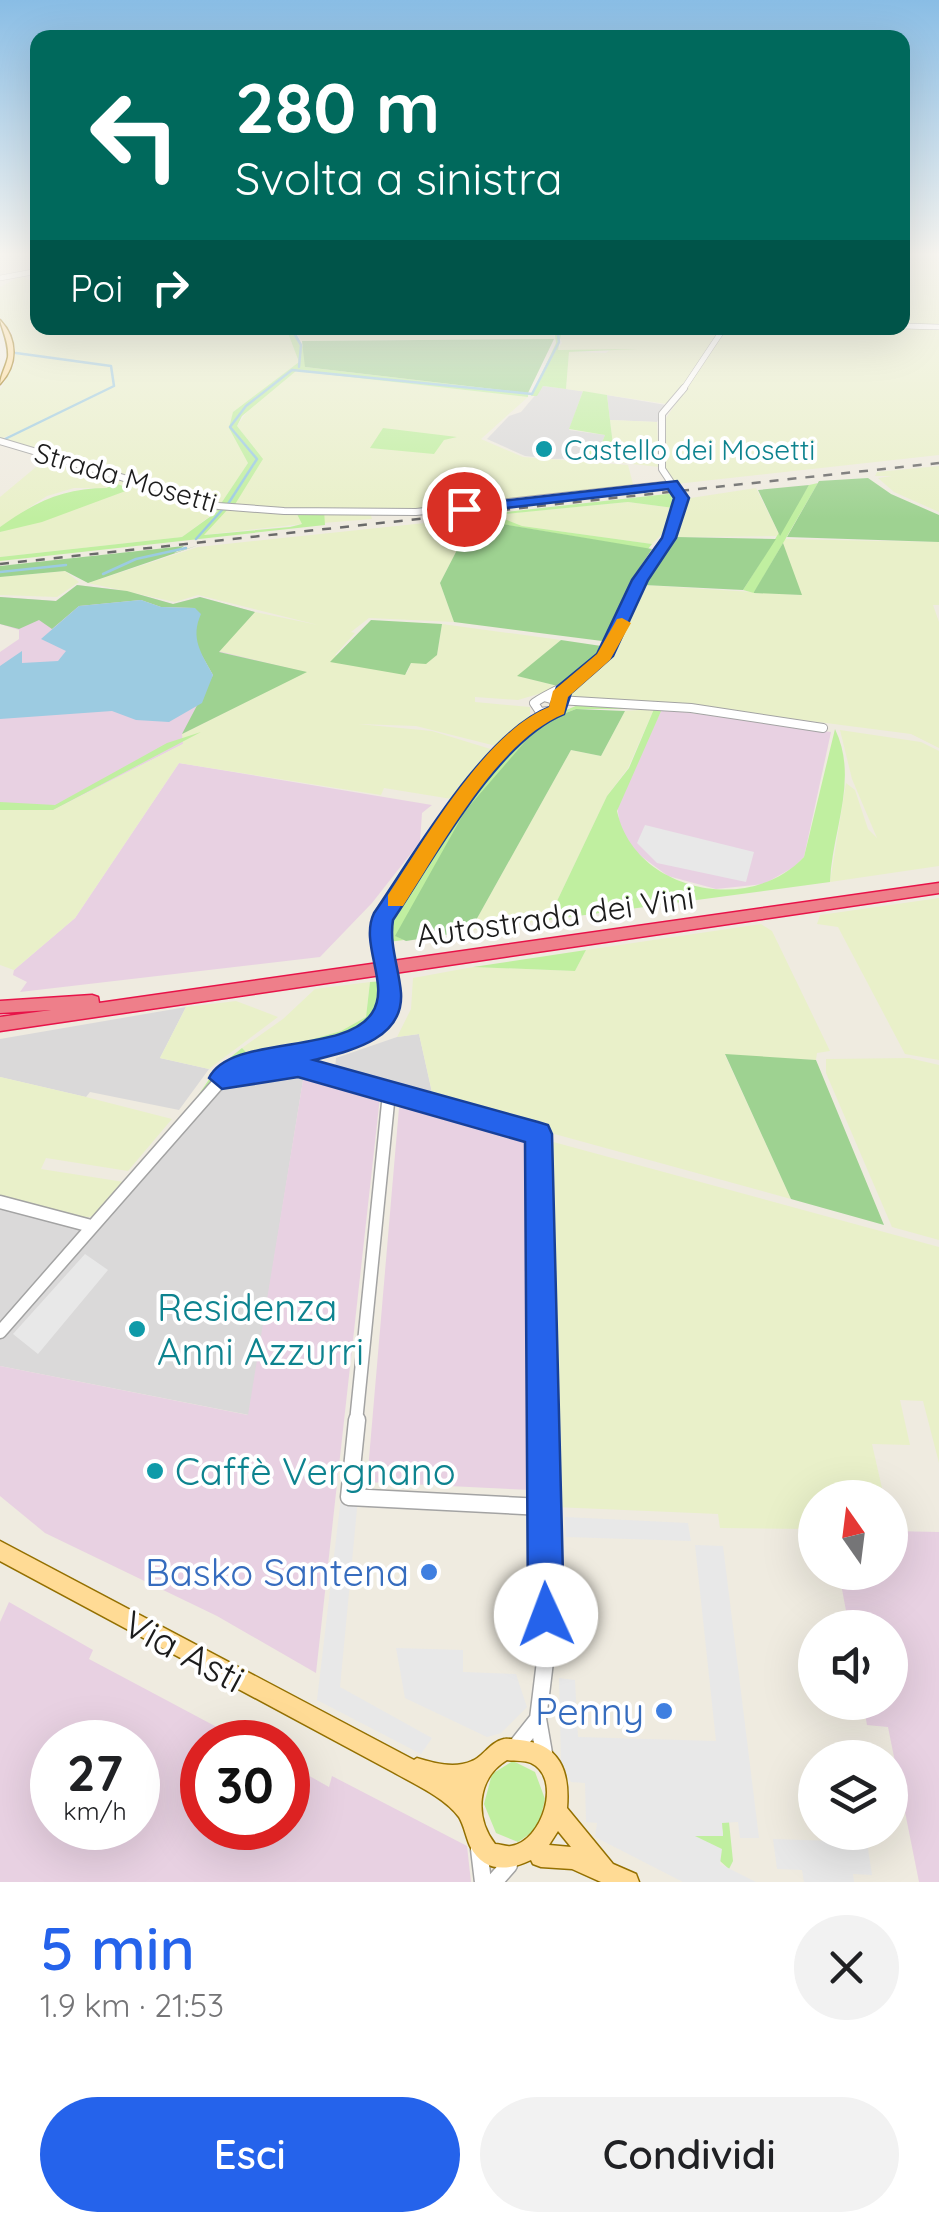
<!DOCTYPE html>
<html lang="it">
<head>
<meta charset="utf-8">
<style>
  :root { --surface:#fff; --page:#f2f2f2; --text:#202124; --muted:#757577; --accent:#2563eb }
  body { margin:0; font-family:Quicksand,sans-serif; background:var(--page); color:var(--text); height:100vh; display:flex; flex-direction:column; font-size:38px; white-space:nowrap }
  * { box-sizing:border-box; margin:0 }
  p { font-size:32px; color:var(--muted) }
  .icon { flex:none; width:55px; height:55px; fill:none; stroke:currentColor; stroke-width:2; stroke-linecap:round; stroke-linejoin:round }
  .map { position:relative; height:1882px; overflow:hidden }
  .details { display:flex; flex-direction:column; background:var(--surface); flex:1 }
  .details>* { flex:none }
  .top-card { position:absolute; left:30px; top:30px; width:880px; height:305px; border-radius:20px; box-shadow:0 10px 40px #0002; background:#00695c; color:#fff; overflow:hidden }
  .needle { width:65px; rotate:346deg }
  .tools { position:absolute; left:798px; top:1480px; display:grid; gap:20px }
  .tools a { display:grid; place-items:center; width:110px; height:110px; border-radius:50%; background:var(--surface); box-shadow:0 10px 40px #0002; font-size:50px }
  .speed { position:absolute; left:30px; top:1720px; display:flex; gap:20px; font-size:50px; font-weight:700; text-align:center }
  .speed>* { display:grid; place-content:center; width:130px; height:130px; border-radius:50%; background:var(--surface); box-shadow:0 10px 40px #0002; line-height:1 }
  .speed small { font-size:25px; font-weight:400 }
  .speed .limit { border:15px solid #d22; background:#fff; color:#111 }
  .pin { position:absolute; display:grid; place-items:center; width:85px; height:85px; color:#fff; margin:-42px; border:5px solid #fff; border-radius:50%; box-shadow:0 2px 10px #0007 }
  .me { position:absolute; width:110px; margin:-55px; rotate:358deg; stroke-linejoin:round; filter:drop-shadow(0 0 8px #0008) }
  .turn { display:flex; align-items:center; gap:35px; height:210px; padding:0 40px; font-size:45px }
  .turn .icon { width:130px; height:130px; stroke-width:2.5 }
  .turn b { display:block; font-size:70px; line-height:85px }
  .then { display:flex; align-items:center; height:95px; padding:0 40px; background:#0003; gap:20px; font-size:38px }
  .round { display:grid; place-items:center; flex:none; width:105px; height:105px; border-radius:52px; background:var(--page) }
  .headline { display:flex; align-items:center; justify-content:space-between; height:170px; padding:0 40px }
  h1 { font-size:60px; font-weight:600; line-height:75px; color:var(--accent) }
  .primary-button { display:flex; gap:20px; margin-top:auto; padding:20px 40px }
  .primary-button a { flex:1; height:115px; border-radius:60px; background:var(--accent); color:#fff; font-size:40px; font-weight:600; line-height:115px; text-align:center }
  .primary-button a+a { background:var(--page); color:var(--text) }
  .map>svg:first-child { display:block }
</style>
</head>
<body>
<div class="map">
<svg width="939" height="1882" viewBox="0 0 939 1882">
  <rect width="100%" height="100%" fill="#efebe0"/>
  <path fill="#dad9d9" d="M543 386 583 391 569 430 605 435 599 451 585 458 552 459 525 456 487 439 509 416 521 412Z
    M607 395 666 405 657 422 610 420Z
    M186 1007 160 1058 209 1069 179 1110 90 1092 86 1097 0 1077V1039Z
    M419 1034 433 1097 335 1071 336 1058 397 1037Z
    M288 1070 304 1074 249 1415 0 1366V1339L224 1083Z
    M0 1206 78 1226 80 1232 0 1322Z"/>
  <path fill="#e8d1e2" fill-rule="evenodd" d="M77 585 127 591 173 604 200 597 255 612 219 650 307 672 183 744 53 810H0V652L19 639V630L0 624V597L56 601Z
    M662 709 831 732 804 857 794 867 764 884 716 889 668 876 634 851 620 828 617 804Z
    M179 763 432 805 422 813 420 842 372 903 320 957 20 992 27 982 13 975 14 970 75 918Z
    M304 1074 380 1097 316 1673 217 1616 45 1533 0 1496V1366L248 1415Z
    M404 1104 527 1137 531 1490 367 1482 399 1108Z
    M890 1531 939 1532V1882H919L888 1727 867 1725 863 1703 890 1702V1628L849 1627 839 1573 890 1572Z
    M9 1602 93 1650 89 1659 245 1742H202V1828H288V1764L329 1787 332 1776 467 1846 471 1882H0V1622ZM52 1742H138V1828H52Z"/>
  <path fill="#e9f0c9" d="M903 256H939V455L676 484 666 470 662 424 727 328H902Z
    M21 276 37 283 38 328H286L299 362 233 412 248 463 220 505 4 440 20 431 0 439V390L15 364V354L67 360 16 352 12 333 0 317V287Z
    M293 328H550L554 339 302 341Z
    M558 328H723L686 386 667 404 566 389 569 352 606 353 610 350H557L562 343Z
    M296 371 528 397 481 439 523 457 628 465 634 488 544 494 476 506 370 512 372 519 323 523 324 510 337 509 234 506 254 467 252 446 237 426 253 403Z
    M610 420 657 422 659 467 615 462Z
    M48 457 102 474 111 483 107 488H74L47 496 0 527V497Z
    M939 466V512L894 492 878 478 892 476H875L877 472Z
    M104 473 218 510 182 537 0 557V532L129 488 112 482Z
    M756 488 780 536 676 537 684 499Z
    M628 502 674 508 664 532 652 544 522 526 491 515Z
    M229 508 296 512 302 524 203 535Z
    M444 521 460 534 457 550 440 583 454 622 369 618 351 632 355 633 335 655 407 673 411 663 437 655 442 624 561 640 518 676 562 687 518 700 475 697V702L530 707V717L504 748 416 726 358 724 432 731 497 751 458 800 384 788 381 795 179 763 75 918 14 970 0 965V810H53L183 744 182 734 305 672 218 651 255 612 318 625 198 595 175 602 88 583 198 547Z
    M781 539 939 542V605H933L939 622V748L911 734 693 706 564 698 610 657 644 585 801 595Z
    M65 571 79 582 57 597 0 595V577Z
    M654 709 628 768 607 796 548 920 470 931 571 750 601 756 625 711Z
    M840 730 921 742 939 751V866L830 882 846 783 855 790 868 829 877 838 852 779Z
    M939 898V1060L905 1054 838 927 817 924 820 915Z
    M761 924 772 931 830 1051 817 1053 816 1060 725 1055 791 1199 434 1101 419 1034 397 1037 411 1009 413 978 473 967 575 971 586 950Z
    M370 982 366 1017 341 1031 251 1057 242 1048 283 1019 315 989Z
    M236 1001 278 1017 209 1069 160 1058 186 1007Z
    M909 1058 939 1065V1240L892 1227 826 1073V1059Z
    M0 1077 86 1097 172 1119 128 1171 46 1158 41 1169 124 1182 93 1216 84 1218 0 1198Z
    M546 1140 939 1247V1463L923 1401 900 1400 910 1445 872 1444 884 1497 815 1498V1529L720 1528 718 1514 554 1507Z"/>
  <path fill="#c0efa0" d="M286 328H293L307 355 305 367 528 393V397L296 371 242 416 237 426 263 459 234 506 220 505 248 463 229 428 233 412 299 362Z
    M554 328 561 335 558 350 638 349 569 352 566 389 543 386 537 396H531L556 343Z
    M583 391 607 395 615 462 584 456 590 450H599L605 435 569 429Z
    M383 428 457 437 444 440 434 454 370 448Z
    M112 482 131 489 42 522 0 532V527C35 502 63 488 107 488Z
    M818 483 754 593 743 590 809 485Z
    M676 493 679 497 674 508 628 502 494 515 522 526 652 544 648 549 460 517Z
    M209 506 229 508 204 535 290 527 302 524 296 512 324 510 325 525 0 561V557L182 537 218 511Z
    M578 705 649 709H576L542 722 396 936 404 940 388 942V919L422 874 459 810 533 724Z
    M654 709H662L617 811C634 891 749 916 804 857L835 729C859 779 832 830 830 882L548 920 607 796 629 768Z
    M201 732 53 810H0V802L55 805 167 743Z
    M586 950 575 971 473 967Z
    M384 981 386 1001 371 1027 227 1070 191 1106 216 1069 242 1048 251 1057 341 1031 366 1017 370 982Z
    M513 1761 535 1772 545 1799 538 1828 518 1842 496 1833 484 1804 492 1774Z
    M629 1817 694 1820 695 1834 723 1835 721 1822H729L733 1861 729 1869 691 1835 689 1847Z"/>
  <path fill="#9ed291" d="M554 339 528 393 305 367 302 341Z
    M868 478 891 494 939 515V542L787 537 819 481Z
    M809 485 780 536 758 490Z
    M460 517 652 549 630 582 610 642 454 622 440 583 457 550 460 535 444 521Z
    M676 537 776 539 743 590 644 585Z
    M783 543 802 595 754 593V592Z
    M199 545 88 583 65 571 0 577V566L184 546 174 553Z
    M77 585 127 591 173 604 200 597 255 612 219 652 307 672 182 734 213 675 196 645 195 608 161 607 141 600 79 606 52 629 39 620 19 629 0 624V597L56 601Z
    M371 620 442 624 437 655 426 664 411 663 405 675 330 662Z
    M561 640 608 647 589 668 562 687 517 676Z
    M576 709 625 711 601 756 571 750 470 931 406 941 395 936 465 811 542 722Z
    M725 1054 816 1060 884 1225 791 1199Z"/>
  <path fill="#e8e8e8" d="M645 825 754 852 746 882 657 863 637 843Z
    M85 1254 108 1270 38 1354 13 1334Z
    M341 1497 358 1498 340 1687 432 1738 421 1754 317 1700Z
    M565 1517 688 1523 691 1541 566 1537Z
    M695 1545 723 1546 759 1838H740L738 1822 722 1823 723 1836H695L722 1849 720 1864 756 1882H683L595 1837 597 1823 586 1822 585 1783 571 1782 561 1763 559 1678 575 1680 578 1737 716 1741Z
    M396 1648 463 1650V1672L516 1674 527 1707 501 1733 487 1737 405 1698Z
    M773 1839 867 1842 872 1875 853 1874 854 1882H804L802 1870 777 1869Z"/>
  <path fill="#9ccbe1" d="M141 600 161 607 195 608 201 614C190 638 201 653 213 675L202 703 169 722 136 720 112 711 0 719V666L22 651V663L58 661 66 651 41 639 79 606Z"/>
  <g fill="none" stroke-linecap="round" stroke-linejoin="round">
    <path stroke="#9ccbe1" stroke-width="2.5" d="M291 328 301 345 299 367
      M3 440 114 386 111 366 16 353
      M228 504 257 459 230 427 246 406 292 370 532 394 559 342 557 328
      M196 539 222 510
      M0 572 66 565
      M103 574 136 559 186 548"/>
    <defs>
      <path id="minor-far5" d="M0 278 38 271
        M902 326 939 327
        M864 328H893
        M682 391 724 328"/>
      <path id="minor-far4" d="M0 441 218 506 284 511 416 512 672 484 662 469V414L684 388
        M651 562 671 528 680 495"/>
      <path id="minor-far3" d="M544 697 558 701V710L540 712 534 703C554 689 579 683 596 666 624 638 631 593 653 560
        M558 700 691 708 823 728
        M476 782 512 738 548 713"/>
      <path id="minor-far2" d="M379 935 389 908 478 779
        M268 1062C316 1052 377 1046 389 992"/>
      <path id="minor-far1" d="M222 1079 298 1066 538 1134 543 1422
        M0 1202 91 1226
        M0 1332 222 1079 279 1060
        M356 1422 389 1093"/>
      <path id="minor" d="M357 1420 349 1497 542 1507
        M543 1420 547 1645 538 1719 545 1759
        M515 1748 538 1719
        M479 1849 483 1882
        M494 1882 509 1865"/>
      <path id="major" d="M0 320C18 339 18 365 0 384 1 374 6 367 8 357 9 343 3 332 0 320Z
        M0 1541 414 1760 417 1758C434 1763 454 1769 472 1761 483 1757 490 1742 504 1739 506 1738 517 1740 520 1740 560 1744 570 1771 567 1808L613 1864 636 1874 639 1882H601L572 1869 541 1867 533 1864 531 1860C508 1871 484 1873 470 1846 466 1837 464 1825 459 1817 444 1797 414 1784 393 1772L0 1561ZM507 1760C514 1761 525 1760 531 1763 563 1778 542 1842 511 1846 506 1847 500 1844 495 1844 474 1817 477 1778 507 1760ZM558 1831 571 1847 549 1845Z"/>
      <path id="highway" d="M939 883V893L0 1031V1017L51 1010 0 1013V1001L92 995 98 997 99 1003Z"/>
    </defs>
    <use href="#minor-far5" stroke="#a3a3a3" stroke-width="6"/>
    <use href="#minor-far4" stroke="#a3a3a3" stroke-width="8"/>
    <use href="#minor-far3" stroke="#a3a3a3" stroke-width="10"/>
    <use href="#minor-far2" stroke="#a3a3a3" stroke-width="12"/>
    <use href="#minor-far1" stroke="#a3a3a3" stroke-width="15"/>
    <use href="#minor" stroke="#a3a3a3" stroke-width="19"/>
    <use href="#major" stroke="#947000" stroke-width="3"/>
    <use href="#highway" stroke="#e71348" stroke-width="3"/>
    <use href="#minor-far5" stroke="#fff" stroke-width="5"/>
    <use href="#minor-far4" stroke="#fff" stroke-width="6"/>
    <use href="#minor-far3" stroke="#fff" stroke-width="8"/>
    <use href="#minor-far2" stroke="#fff" stroke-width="10"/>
    <use href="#minor-far1" stroke="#fff" stroke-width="12"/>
    <use href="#minor" stroke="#fff" stroke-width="16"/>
    <use href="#major" fill="#ffdb95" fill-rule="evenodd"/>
    <use href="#highway" fill="#ee7f8a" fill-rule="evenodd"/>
    <path stroke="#6a6a6a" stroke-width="2.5" stroke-dasharray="9 9" stroke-linecap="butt" d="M0 564 939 463"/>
    <defs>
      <path id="minor-bridge-far1" d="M672 484 680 495"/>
      <path id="minor-bridge" d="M379 935 389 992"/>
    </defs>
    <use href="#minor-bridge-far1" stroke="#a3a3a3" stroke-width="8" stroke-linecap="butt"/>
    <use href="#minor-bridge" stroke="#a3a3a3" stroke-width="12" stroke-linecap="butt"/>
    <use href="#minor-bridge-far1" stroke="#fff" stroke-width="6"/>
    <use href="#minor-bridge" stroke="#fff" stroke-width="10"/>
  </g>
  <linearGradient id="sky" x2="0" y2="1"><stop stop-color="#89bde5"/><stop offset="0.49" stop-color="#f8f6f1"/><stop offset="1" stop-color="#f8f6f1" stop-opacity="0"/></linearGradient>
  <rect width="939" height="519" fill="url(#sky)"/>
  <path fill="#2563eb" stroke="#184099" stroke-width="2.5" d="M677 481 689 498 676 538 648 580 613 656 571 693 564 714C498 740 433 860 393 920 389 945 399 968 401 993 404 1040 349 1051 314 1060L538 1122 548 1125 552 1134 564 1615 559 1627 546 1633 534 1627 528 1615 525 1142 298 1077 222 1089 209 1078C230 1034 345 1055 372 1013 391 985 359 944 374 913 414 855 484 732 550 707L557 687 597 654 632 580 662 538 674 498 668 489 464 513 458 506Z"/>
  <path fill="#f59e0b" d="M622 618 631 623 610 660 568 697 564 714C497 741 442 846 403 906H388V895C425 839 487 731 549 707L553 691 597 654 617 619Z"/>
  <g fill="#0f9aa8" stroke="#fff" stroke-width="4">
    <circle cx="544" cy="449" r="10"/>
    <circle cx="137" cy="1329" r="10"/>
    <circle cx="155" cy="1471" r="10"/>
  </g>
  <g fill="#3f7fe0" stroke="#fff" stroke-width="4">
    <circle cx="429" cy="1572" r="10"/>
    <circle cx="664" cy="1711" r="10"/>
  </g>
  <g text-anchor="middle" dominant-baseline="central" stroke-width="8" stroke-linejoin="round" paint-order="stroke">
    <g font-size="28" fill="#0d838f" stroke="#fff" text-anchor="start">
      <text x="564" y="449">Castello dei Mosetti</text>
    </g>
    <g font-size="28" fill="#1c1c1c" stroke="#fff">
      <text transform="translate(126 477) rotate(16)">Strada Mosetti</text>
    </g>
    <g font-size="32" fill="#1c1c1c" stroke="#fff">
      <text transform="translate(555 916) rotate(-8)">Autostrada dei Vini</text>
    </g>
    <g font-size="38" fill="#0d838f" stroke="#fff" text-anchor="start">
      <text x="157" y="1307">Residenza<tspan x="157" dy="44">Anni Azzurri</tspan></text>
      <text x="175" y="1471">Caffè Vergnano</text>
    </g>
    <g font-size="38" fill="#366cbe" stroke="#fff" text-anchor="end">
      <text x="409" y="1572">Basko Santena</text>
      <text x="644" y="1711">Penny</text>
    </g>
    <g font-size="38" fill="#1c1c1c" stroke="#fff">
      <text transform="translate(184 1651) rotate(28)">Via Asti</text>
    </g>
  </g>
</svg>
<div class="tools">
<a><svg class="needle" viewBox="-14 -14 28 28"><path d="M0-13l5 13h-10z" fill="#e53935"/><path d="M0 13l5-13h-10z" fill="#757577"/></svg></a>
<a><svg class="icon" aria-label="sound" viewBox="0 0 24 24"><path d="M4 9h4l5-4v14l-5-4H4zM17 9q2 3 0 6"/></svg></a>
<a><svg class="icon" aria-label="layers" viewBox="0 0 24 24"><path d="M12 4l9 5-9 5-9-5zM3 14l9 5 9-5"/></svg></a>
</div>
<div class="speed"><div>27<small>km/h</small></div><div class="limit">30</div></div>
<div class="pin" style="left:464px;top:509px;background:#d93025"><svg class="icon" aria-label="arrive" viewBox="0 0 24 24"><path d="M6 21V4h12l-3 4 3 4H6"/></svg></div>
<svg class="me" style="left:546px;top:1615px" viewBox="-20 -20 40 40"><circle r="19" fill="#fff"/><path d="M0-13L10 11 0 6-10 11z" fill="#2563eb"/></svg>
<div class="top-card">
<div class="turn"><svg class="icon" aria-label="left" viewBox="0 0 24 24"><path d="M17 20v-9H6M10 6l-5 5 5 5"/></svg><div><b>280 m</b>Svolta a sinistra</div></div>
<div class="then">Poi<svg class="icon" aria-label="right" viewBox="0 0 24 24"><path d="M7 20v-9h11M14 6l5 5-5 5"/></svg></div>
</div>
</div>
<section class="details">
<div class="headline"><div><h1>5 min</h1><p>1.9 km · 21:53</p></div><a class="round"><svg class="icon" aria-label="close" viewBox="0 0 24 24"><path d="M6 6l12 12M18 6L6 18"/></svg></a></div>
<div class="primary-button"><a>Esci</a><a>Condividi</a></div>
</section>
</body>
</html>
